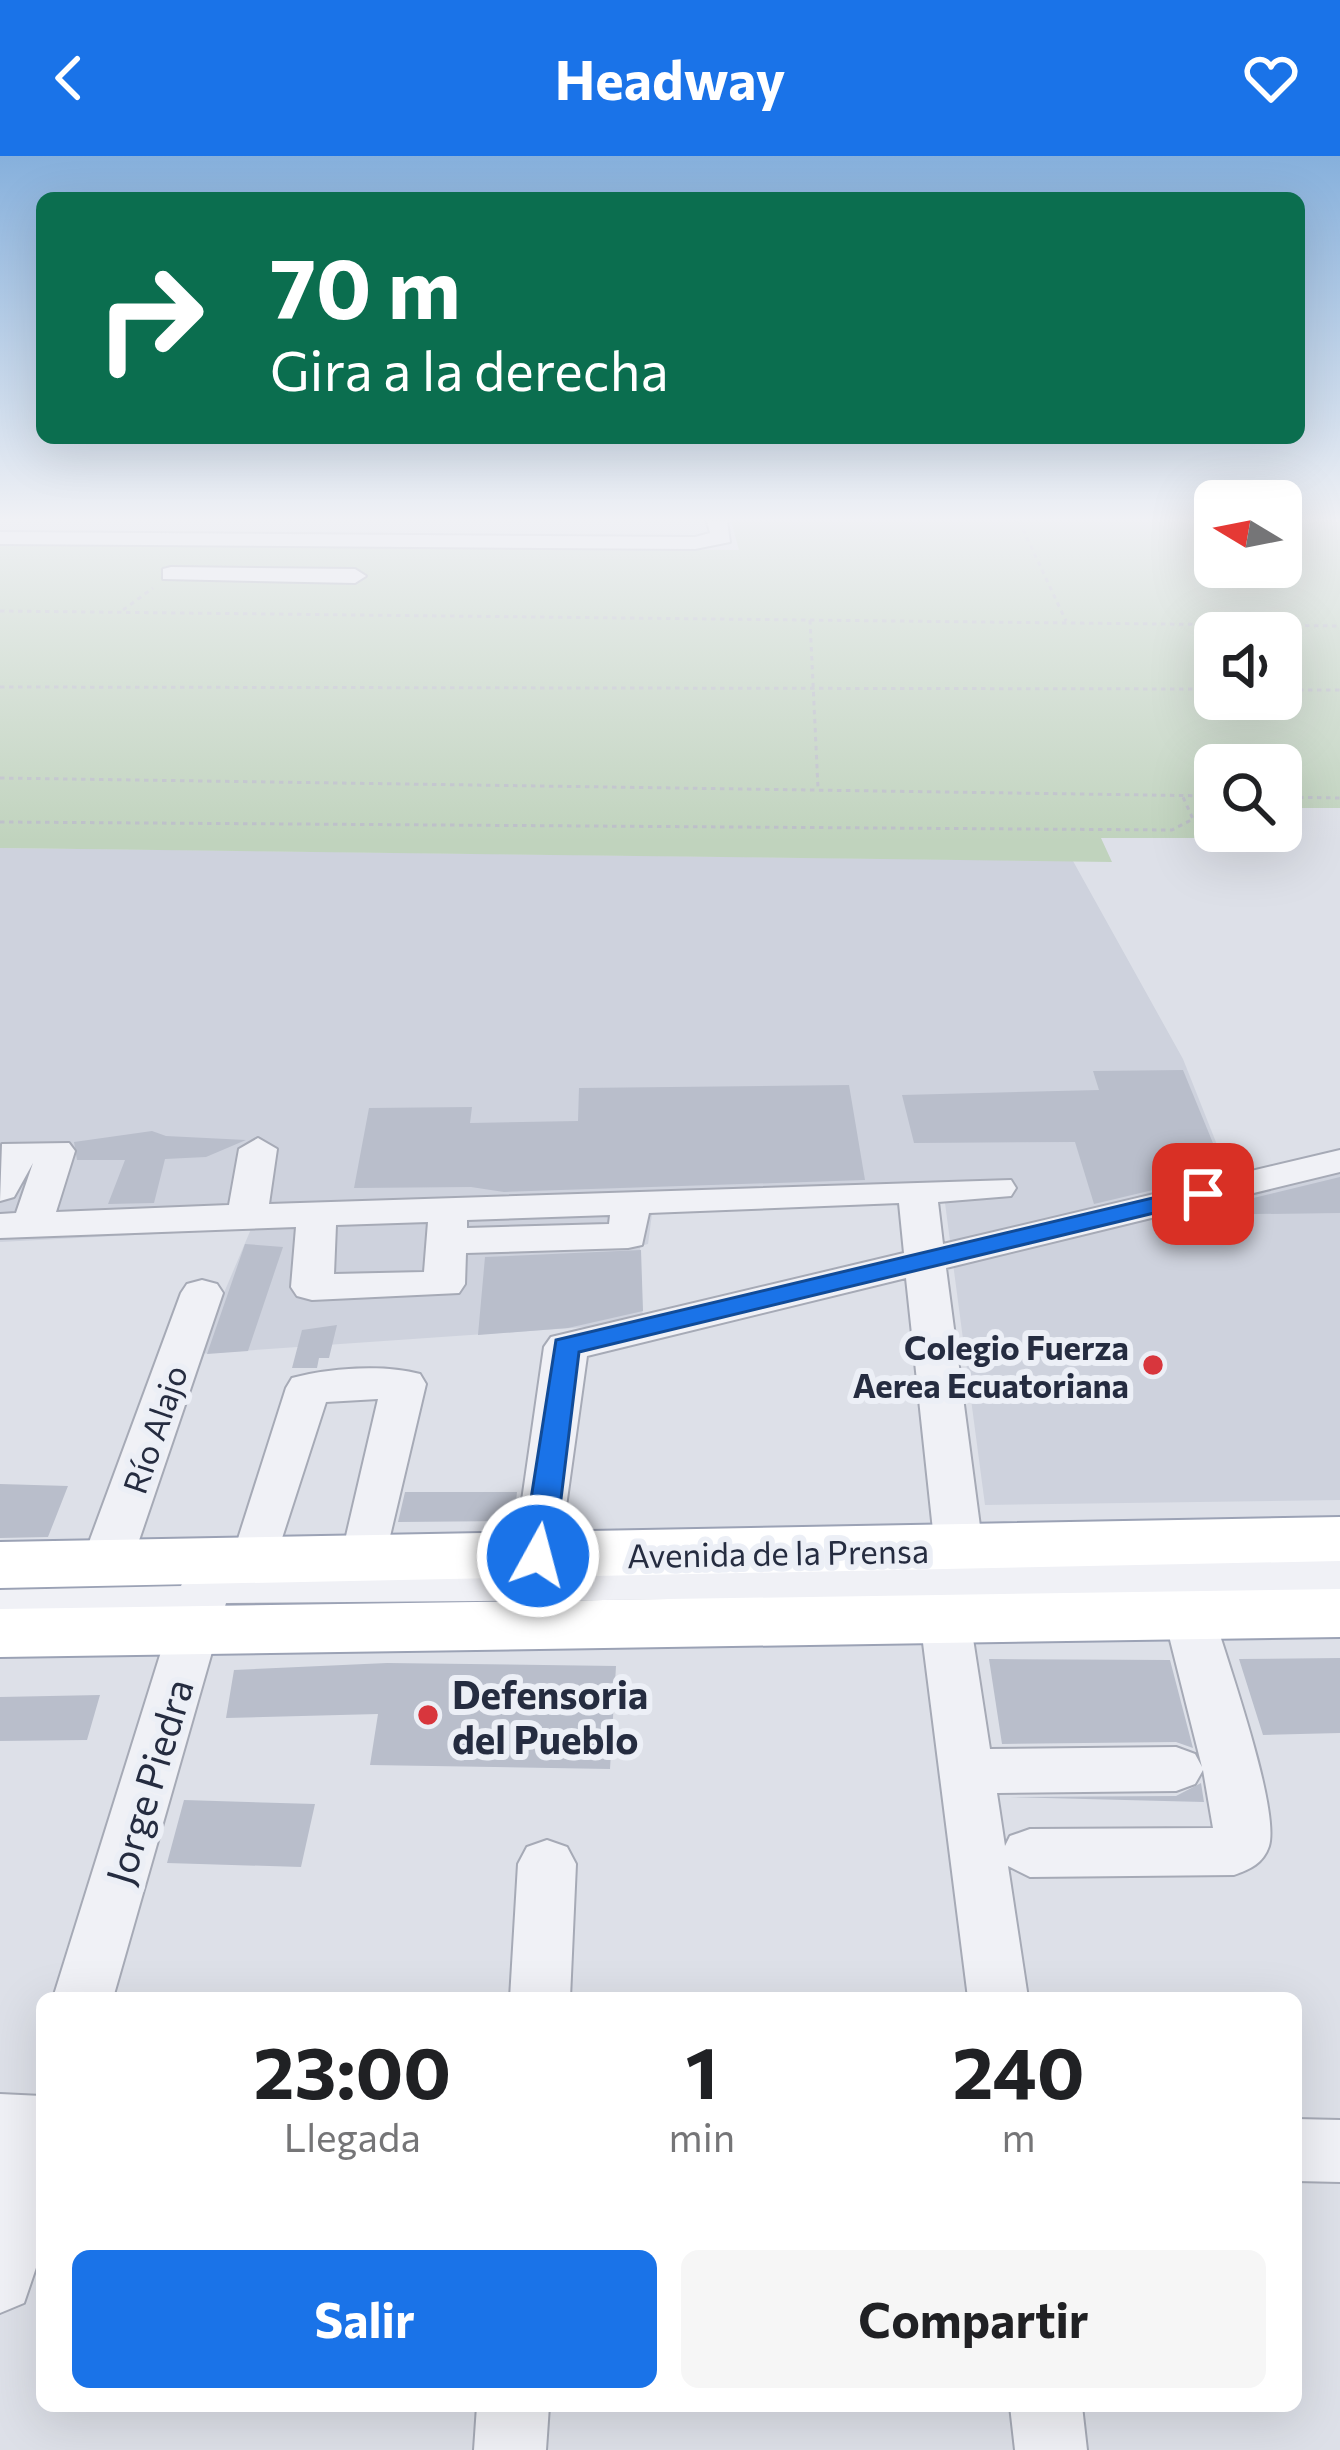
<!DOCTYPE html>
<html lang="es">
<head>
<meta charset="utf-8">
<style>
  :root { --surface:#fff; --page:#f6f6f6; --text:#202124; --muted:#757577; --accent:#1a73e8 }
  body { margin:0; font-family:Commissioner,sans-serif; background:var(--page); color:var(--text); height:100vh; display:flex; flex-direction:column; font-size:45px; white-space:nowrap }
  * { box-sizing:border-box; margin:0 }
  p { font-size:39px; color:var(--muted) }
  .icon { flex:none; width:66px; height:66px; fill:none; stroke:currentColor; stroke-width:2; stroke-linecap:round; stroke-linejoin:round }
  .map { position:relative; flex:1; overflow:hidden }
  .details { position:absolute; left:36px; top:1836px; width:1266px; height:420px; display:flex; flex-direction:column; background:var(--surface); border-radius:18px; box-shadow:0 12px 48px #0002 }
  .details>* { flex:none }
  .top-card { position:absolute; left:36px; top:36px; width:1269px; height:252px; border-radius:18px; box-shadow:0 12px 48px #0002; background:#0b6e4f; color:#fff; overflow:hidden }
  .needle { width:78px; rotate:280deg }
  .tools { position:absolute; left:1194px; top:324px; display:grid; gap:24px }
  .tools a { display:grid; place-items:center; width:108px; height:108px; border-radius:18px; background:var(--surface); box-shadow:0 12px 48px #0002; font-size:60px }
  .pin { position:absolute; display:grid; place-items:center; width:102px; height:102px; color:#fff; margin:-51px; border-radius:24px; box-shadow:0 6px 18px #0006 }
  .me { position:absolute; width:132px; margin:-66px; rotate:7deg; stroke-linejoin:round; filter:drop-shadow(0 0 9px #0008) }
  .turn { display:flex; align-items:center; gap:42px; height:252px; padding:0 36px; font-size:54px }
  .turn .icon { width:156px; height:156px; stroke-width:2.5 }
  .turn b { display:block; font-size:84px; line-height:102px }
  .eta { display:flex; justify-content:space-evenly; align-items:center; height:204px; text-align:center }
  .eta b { font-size:72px; font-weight:700; line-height:84px }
  .button { display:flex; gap:24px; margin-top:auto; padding:24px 36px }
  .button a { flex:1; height:138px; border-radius:18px; background:var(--accent); color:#fff; font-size:48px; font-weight:700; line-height:138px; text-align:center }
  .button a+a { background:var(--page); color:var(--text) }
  header { display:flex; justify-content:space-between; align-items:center; height:156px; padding:0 36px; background:var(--accent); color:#fff; font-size:54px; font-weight:700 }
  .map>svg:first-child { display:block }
</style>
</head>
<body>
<header><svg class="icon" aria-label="back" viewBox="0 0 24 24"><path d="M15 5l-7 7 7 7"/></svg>Headway<svg class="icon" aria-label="heart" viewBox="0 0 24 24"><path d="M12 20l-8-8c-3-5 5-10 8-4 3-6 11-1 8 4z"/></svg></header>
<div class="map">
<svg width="1340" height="2294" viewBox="0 0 1340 2294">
  <rect width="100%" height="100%" fill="#dde0e8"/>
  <path fill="#ced2dd" d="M0 692 1073 705 1183 903 1227 1014 1340 1013V1344L985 1349 945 1047 652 1058 648 1088 640 1090 643 1167 198 1198 251 1073 0 1086Z"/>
  <path fill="#c0d3bd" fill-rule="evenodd" d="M731 365H1215V411H1281V365H1340V652H1281V609H1215V651L1203 652 1212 682H1101L1112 706 0 692V389L739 394ZM1215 477H1281V543H1215Z"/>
  <path fill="#b9becb" d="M1183 914 1224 1014H1237L1094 1048 1075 986 914 987 902 939 1099 934 1093 915Z
    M849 929 865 1024 504 1036 471 1031 354 1032 369 952 472 951 470 967 578 965 579 932Z
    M152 975 166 980 246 984 206 1001 165 1003 154 1047 108 1048 125 1004H77L74 986Z
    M1340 1021V1057L1183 1059Z
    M245 1088 283 1091 248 1195 207 1198Z
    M641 1094 643 1155 568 1172 478 1179 485 1101Z
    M337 1169 329 1202H319L317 1212H292L302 1174Z
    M0 1328 68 1330 48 1381 0 1382Z
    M405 1336H517L514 1365 398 1366Z
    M1340 1502V1577L1263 1579 1239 1503Z
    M989 1503 1170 1504 1193 1592 1176 1586 1002 1588Z
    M387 1507 616 1510 610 1613 370 1609 378 1558 226 1562 234 1514Z
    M100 1539 87 1584 0 1585V1541Z
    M1201 1627 1204 1646 1010 1641 1176 1640Z
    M184 1644 315 1648 301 1711 167 1707Z"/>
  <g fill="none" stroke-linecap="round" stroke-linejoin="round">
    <defs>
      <path id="minor" d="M707 365H727L730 386 695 393 0 388V376L695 381 710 377Z
        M171 411 355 413 366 420 355 427 163 423V413Z
        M258 982 277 993 269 1048 1011 1024 1016 1032 1011 1040 938 1046 943 1088 1340 994V1016L946 1112 983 1393 976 1405 1340 1402V1438L226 1447 113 1842H53L170 1467 0 1470V1434L181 1430 187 1416 229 1411 286 1232 292 1222C328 1212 384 1208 420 1218L426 1228 383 1410 519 1409 514 1400 544 1191 551 1181 904 1097 899 1047 649 1057 642 1089 628 1092 466 1097 465 1128 459 1137 312 1144 297 1140 291 1131 296 1071 0 1082V1058L16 1057 33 1007 14 1041 0 1045 2 988 69 987 75 995 56 1056 229 1049 239 993ZM610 1059 609 1068 467 1072V1064ZM428 1066 424 1116 334 1118 336 1069ZM906 1122 935 1393 942 1405 558 1408 587 1200ZM378 1243 339 1410H273L326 1246Z
        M202 1124 217 1128 223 1137 131 1408 123 1420 106 1426 89 1420 81 1408 181 1137 187 1128Z
        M1189 1441 1207 1447 1214 1460C1227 1504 1280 1653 1269 1690 1263 1708 1250 1713 1234 1719L1030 1721 1008 1710 1028 1842H968L920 1463 927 1450 945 1444 963 1450 970 1463 990 1593 1176 1591 1195 1598 1202 1611 1164 1460 1171 1447ZM1203 1614 1213 1672 1030 1673 1010 1680 1005 1690 997 1637 1176 1635 1195 1628Z
        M547 1684 567 1691 576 1708 570 1842H510L518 1708 527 1691Z
        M0 1938 42 1940V2094L24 2147 0 2157Z
        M1296 1963 1340 1964V2026L1296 2025Z
        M477 2250H549L546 2294H474Z
        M1010 2250H1082L1087 2294H1015Z"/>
      <path id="major" d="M1340 1361V1405L0 1432V1386Z
        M1340 1433V1481L0 1501V1453Z"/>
    </defs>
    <use href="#minor" stroke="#a6aab6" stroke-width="4"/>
    <use href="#major" stroke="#9ba2b5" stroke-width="4"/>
    <path stroke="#bbbec7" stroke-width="3" stroke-dasharray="4.5 4.5" stroke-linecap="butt" d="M1019 365 1066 465
      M123 454 153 432
      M0 455 1340 470
      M810 464 818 632
      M0 531 1215 533
      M1281 534H1340
      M0 622 1215 640
      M1281 641 1340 642
      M0 666 1172 674 1193 663 1182 639"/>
    <use href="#minor" fill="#f0f1f6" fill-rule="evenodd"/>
    <use href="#major" fill="#fff" fill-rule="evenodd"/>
  </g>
  <linearGradient id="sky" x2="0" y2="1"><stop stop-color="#86b0dc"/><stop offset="0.53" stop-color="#f0f1f5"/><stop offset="1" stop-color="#f0f1f5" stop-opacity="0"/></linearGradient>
  <rect width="1340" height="686" fill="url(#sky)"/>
  <path fill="#1a73e8" stroke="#114b97" stroke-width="3" d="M1203 1030 1212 1033V1043L579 1196 554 1400 538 1412 522 1400 556 1184Z"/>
  <g fill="#d8363d" stroke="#eceff6" stroke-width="4.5">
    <circle cx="1153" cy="1209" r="12"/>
    <circle cx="428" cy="1559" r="12"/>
  </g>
  <g text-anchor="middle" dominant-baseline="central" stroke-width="12" stroke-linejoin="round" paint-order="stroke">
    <g font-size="33" font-weight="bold" fill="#252c40" stroke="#eceff6" text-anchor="end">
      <text x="1129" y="1190">Colegio Fuerza<tspan x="1129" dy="38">Aerea Ecuatoriana</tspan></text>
    </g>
    <g font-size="33" fill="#252c40" stroke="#eceff6">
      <text transform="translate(154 1273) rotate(-71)">Río Alajo</text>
      <text transform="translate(778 1396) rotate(-1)">Avenida de la Prensa</text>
    </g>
    <g font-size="39" font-weight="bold" fill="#252c40" stroke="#eceff6" text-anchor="start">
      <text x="452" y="1537">Defensoria<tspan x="452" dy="45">del Pueblo</tspan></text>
    </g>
    <g font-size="39" fill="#252c40" stroke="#eceff6">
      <text transform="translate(148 1625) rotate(-73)">Jorge Piedra</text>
    </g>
  </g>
</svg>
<div class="tools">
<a><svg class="needle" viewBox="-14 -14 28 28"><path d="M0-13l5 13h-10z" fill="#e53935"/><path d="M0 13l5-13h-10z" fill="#757577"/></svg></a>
<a><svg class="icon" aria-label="sound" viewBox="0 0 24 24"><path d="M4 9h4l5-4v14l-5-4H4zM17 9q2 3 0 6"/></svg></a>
<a><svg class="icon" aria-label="search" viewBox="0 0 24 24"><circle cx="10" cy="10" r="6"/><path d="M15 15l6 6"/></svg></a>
</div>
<div class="pin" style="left:1203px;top:1038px;background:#d93025"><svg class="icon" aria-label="arrive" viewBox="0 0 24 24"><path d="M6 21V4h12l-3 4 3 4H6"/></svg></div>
<svg class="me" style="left:538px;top:1400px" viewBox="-20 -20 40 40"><circle r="17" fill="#1a73e8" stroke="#fff" stroke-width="3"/><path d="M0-11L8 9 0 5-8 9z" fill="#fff"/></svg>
<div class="top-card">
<div class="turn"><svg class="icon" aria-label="right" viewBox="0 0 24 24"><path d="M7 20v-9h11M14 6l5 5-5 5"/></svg><div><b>70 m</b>Gira a la derecha</div></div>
</div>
<section class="details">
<div class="eta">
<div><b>23:00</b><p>Llegada</p></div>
<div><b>1</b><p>min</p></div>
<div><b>240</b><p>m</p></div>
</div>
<div class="button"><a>Salir</a><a>Compartir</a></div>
</section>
</div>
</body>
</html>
